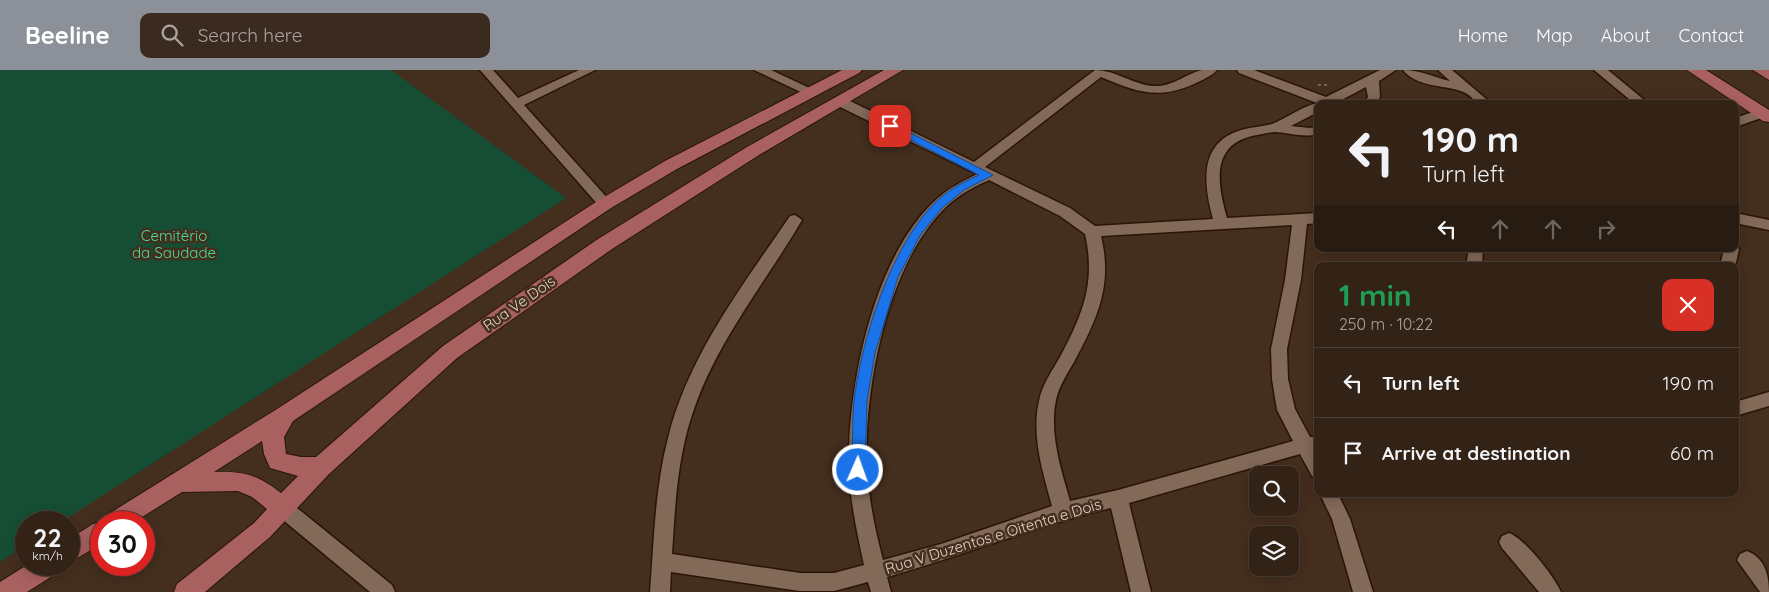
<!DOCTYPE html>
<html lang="en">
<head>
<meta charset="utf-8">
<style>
  :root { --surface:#332216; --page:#3b2a1f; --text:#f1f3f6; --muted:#a9a4a1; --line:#4e3f35; --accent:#8c9099 }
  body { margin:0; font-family:Quicksand,sans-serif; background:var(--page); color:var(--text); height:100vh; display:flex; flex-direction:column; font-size:19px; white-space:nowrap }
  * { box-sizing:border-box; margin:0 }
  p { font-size:16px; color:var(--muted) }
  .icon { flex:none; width:28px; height:28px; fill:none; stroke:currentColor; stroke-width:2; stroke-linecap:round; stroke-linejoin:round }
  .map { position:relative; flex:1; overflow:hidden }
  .sheet { position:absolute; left:1314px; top:192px; width:425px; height:235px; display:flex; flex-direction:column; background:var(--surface); border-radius:10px; box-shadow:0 2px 12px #0003,0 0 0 1px var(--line) }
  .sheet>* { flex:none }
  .hud { position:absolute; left:1314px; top:30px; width:425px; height:152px; border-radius:10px; box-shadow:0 2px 12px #0003,0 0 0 1px var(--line); background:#332216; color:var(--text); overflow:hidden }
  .tools { position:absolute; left:1249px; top:396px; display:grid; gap:10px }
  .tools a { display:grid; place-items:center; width:50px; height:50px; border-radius:10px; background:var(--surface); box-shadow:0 2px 12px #0003,0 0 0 1px var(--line); font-size:25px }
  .speed { position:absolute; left:15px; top:441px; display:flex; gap:10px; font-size:25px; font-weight:700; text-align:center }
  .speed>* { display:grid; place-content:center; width:65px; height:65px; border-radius:50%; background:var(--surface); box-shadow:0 2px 12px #0003,0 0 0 1px var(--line); line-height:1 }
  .speed small { font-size:12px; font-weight:400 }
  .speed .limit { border:8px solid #d22; background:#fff; color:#111 }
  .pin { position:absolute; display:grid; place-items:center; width:42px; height:42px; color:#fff; margin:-21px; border-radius:10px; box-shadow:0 2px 8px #0006 }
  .me { position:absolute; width:55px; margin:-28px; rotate:2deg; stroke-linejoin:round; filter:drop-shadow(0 0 4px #0008) }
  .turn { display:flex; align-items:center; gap:18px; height:105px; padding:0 25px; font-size:22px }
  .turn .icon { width:65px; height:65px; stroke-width:2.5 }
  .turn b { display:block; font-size:35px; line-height:42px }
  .lanes { display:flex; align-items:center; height:48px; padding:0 25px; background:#0003; justify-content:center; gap:25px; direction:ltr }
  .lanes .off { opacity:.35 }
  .round { display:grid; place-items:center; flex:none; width:52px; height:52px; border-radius:10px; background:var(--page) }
  .head { display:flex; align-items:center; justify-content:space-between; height:85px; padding:0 25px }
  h1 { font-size:30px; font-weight:700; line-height:38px; color:#1e9e55 }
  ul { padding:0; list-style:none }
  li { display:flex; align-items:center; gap:15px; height:70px; padding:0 25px; border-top:1px solid var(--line) }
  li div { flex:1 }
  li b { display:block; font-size:19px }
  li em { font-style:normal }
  header { display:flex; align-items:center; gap:30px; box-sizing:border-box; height:70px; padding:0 25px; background:var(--accent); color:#fff }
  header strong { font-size:24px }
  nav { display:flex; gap:28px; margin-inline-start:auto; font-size:18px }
  .search { width:350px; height:45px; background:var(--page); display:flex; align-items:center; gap:12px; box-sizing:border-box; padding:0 18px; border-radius:10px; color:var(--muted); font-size:19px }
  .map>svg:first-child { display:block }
</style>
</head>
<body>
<header>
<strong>Beeline</strong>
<div class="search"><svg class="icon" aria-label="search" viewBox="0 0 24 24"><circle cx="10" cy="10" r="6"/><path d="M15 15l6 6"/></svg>Search here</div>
<nav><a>Home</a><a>Map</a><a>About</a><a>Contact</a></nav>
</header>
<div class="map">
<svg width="1769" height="522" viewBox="0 0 1769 522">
  <rect width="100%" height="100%" fill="#442e1e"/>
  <path fill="#154e34" d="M0 0H391L566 128 61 452H26V475L0 492Z"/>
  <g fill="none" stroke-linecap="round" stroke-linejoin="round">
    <defs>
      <path id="minor" d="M480 0H493L518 28 579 0H595L524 35 610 131 612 134 610 137H600Z
        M754 0H771L818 22 812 26 807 25Z
        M1095 0C1116 0 1133 15 1154 16 1173 17 1185 4 1202 0 1206 0 1213 0 1217 0 1212 6 1202 10 1194 14 1158 30 1136 22 1101 7L985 97 1070 138 1095 156 1213 149C1204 116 1198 75 1238 61 1249 57 1261 57 1272 54 1287 48 1301 37 1317 33L1239 3 1237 0H1254L1326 27 1380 0H1396L1379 11 1380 27 1376 34H1363L1368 27 1366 17 1334 34H1318V42L1291 56 1310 58 1318 56V64C1304 68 1290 63 1275 62 1270 62 1263 64 1257 65 1210 73 1217 113 1227 148L1318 143V153L1307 154 1301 210 1287 279 1288 309 1295 339 1310 367H1318V408L1312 406 1300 384 1129 433 1151 522H1131L1111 438C1035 456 962 486 887 507L891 522H871L868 512 834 521H800L671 502 670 522H650C654 470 655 418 668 368 688 286 743 215 790 146L795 145 802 150C764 215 716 272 692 345 677 390 675 438 672 484L800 503H834L864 495C857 463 850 430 849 398 847 316 874 184 938 128 949 118 963 111 977 104L834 34 833 31 834 28H844L974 92ZM989 110 1060 146 1085 164C1096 212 1083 244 1060 287 1052 301 1042 315 1039 331 1031 366 1043 403 1052 436L941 474 883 490C875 460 869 430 867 400 863 320 887 193 947 136 959 125 973 117 989 110ZM1292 155 1285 210 1271 279 1272 309 1277 340 1293 371 1118 420 1070 431C1061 399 1049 364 1056 330 1059 316 1067 304 1074 292 1097 249 1113 216 1101 166Z
        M1403 0C1422 0 1432 7 1450 11L1438 0H1452L1492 34C1469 34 1477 27 1461 21 1443 15 1416 17 1403 0Z
        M1594 0H1608L1649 34H1635Z
        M1762 39 1767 40 1769 43 1767 46 1735 57V48Z
        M1735 143 1769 150V160L1735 153Z
        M1735 175 1739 179 1735 197 1720 196 1724 179H1735Z
        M1469 179H1483L1482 196H1466Z
        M1769 322V336L1735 346V332Z
        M1320 424H1338L1350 449 1373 522H1353L1332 449Z
        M284 431 291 433 392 515 395 522H370L277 445 275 439 277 433Z
        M1509 463C1525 469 1554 506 1561 522H1539L1502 478 1499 472 1502 466Z
        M1747 481C1765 488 1769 505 1769 522H1760L1737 490 1740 484Z"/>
      <path id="major" d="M842 0H862L859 3 677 99 611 138 293 351 284 367 286 384 301 387H316L443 276 598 169 747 77 884 0H903L759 85 612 179 457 288 329 404 270 467 205 522H174L177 514 254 453 267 439 252 427 238 421 182 422 134 452H101V474L69 493V469L93 454 104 451 107 445 277 339 599 130 665 91ZM262 371 264 384 270 398 298 406 281 423C258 405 243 401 214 402Z
        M1687 0H1706L1769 40V52L1763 51Z
        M1753 0H1769V10Z
        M27 495H60L57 503 27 522H0V512Z"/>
    </defs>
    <use href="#minor" stroke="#291506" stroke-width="3"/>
    <use href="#major" stroke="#291506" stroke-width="2"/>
    <path stroke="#786456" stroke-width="2" stroke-dasharray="3 3" stroke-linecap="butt" d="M1318 15H1330"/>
    <use href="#minor" fill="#826958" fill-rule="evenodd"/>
    <use href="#major" fill="#a96160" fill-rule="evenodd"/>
  </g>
  <path fill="#1a73e8" stroke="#114b97" d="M887 54H893L993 105 964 120 942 138 921 164 898 207 875 283 867 331 865 400 858 405 852 400C853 377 852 354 854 331 861 271 891 176 935 133 948 120 963 112 979 105L887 58Z"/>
  <g text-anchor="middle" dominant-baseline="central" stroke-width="5" stroke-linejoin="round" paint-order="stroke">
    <g font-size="15" fill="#48de9c" stroke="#442e1e">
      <text x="174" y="165">Cemitério<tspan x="174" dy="17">da Saudade</tspan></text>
    </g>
    <g font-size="15" fill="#e0d2c8" stroke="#442e1e">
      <text transform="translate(519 233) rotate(-35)">Rua Ve Dois</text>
      <text transform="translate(993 466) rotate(-17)">Rua V Duzentos e Oitenta e Dois</text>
    </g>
  </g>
</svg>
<div class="tools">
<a><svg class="icon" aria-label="search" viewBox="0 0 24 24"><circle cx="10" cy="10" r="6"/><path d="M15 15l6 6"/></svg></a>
<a><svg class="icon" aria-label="layers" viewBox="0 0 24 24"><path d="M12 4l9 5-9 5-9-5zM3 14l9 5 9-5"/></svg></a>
</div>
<div class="speed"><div>22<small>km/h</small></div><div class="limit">30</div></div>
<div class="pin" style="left:890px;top:56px;background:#d93025"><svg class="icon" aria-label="arrive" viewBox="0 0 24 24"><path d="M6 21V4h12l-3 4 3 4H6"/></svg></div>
<svg class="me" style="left:858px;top:400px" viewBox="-20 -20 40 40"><circle r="17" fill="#1a73e8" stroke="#fff" stroke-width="3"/><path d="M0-11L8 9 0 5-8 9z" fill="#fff"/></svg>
<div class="hud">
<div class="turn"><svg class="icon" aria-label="left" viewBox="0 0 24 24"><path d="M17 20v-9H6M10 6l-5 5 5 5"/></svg><div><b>190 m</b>Turn left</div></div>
<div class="lanes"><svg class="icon" aria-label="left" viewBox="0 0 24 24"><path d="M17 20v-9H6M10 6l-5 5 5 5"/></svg><svg class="icon off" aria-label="ahead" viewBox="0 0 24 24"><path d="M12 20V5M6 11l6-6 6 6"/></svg><svg class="icon off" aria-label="ahead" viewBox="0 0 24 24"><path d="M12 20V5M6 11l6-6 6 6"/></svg><svg class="icon off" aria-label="right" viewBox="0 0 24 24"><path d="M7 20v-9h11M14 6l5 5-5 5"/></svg></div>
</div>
<section class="sheet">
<div class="head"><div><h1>1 min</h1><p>250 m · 10:22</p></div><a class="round" style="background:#d93025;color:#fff"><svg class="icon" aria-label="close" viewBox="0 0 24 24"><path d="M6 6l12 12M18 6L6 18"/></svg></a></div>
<ul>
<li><svg class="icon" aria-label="left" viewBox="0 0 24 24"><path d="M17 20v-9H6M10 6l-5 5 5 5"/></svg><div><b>Turn left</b></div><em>190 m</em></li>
<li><svg class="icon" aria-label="arrive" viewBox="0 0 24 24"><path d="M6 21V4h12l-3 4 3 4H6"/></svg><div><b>Arrive at destination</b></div><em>60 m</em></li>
</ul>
</section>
</div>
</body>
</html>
